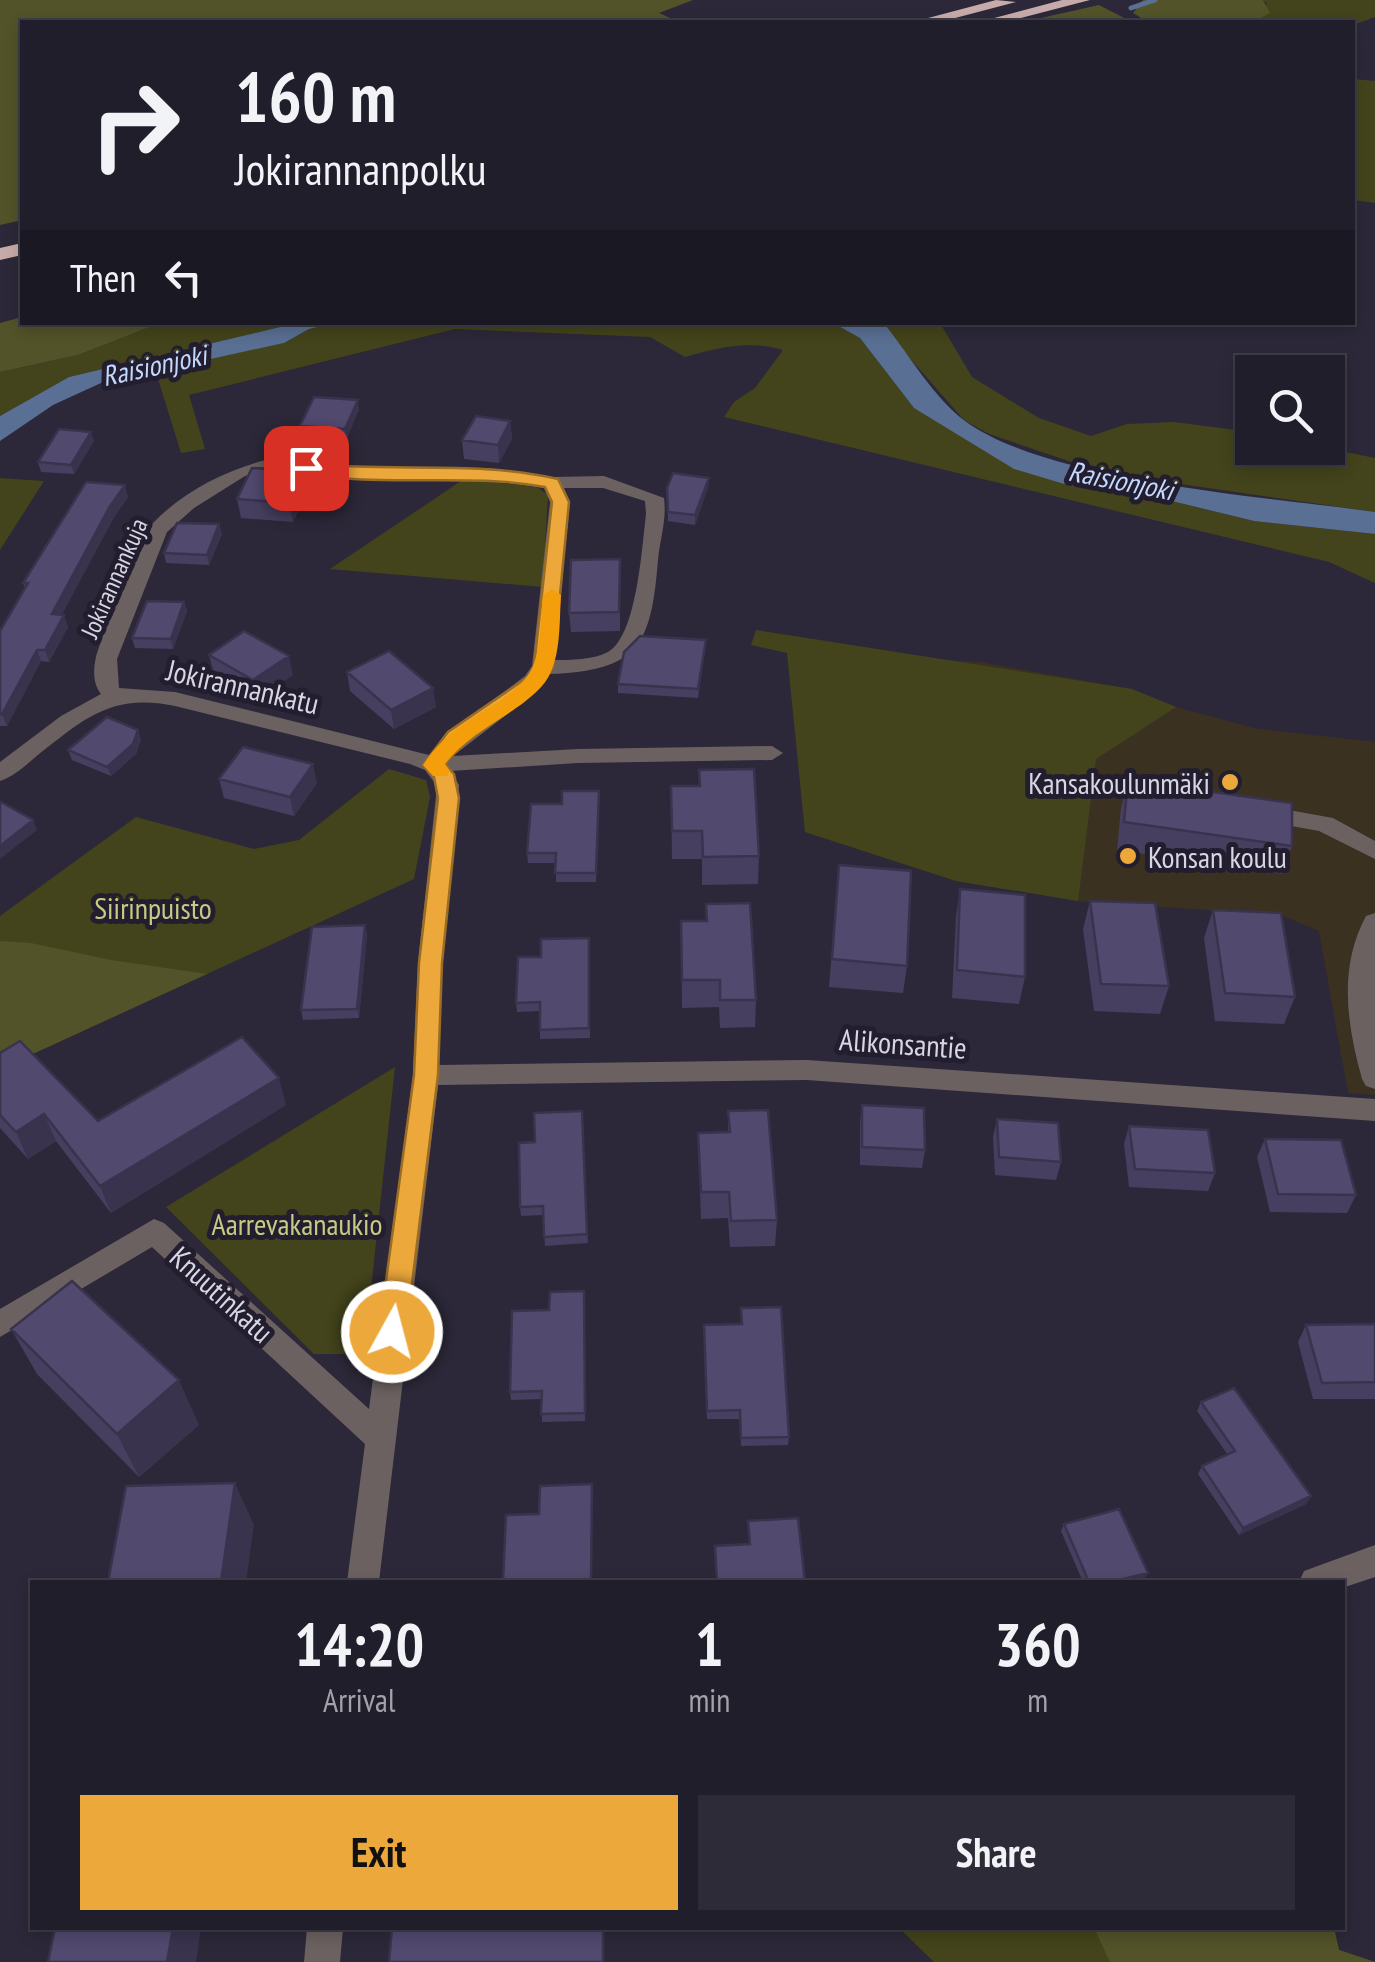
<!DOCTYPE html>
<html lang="en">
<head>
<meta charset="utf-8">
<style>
  :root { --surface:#211e2b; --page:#2d2b37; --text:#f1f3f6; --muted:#a2a2a9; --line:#3e3c47; --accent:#eda83b }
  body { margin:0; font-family:"PT Sans Narrow",sans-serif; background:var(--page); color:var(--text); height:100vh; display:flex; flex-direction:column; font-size:38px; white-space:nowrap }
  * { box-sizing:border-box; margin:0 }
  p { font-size:32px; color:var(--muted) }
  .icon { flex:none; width:55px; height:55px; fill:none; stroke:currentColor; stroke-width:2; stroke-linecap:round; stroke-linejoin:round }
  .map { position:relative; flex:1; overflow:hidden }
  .drawer { position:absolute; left:30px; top:1580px; width:1315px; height:350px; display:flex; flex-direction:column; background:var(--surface); border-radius:0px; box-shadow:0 5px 15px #0003,0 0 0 2px var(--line) }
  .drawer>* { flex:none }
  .top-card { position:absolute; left:20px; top:20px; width:1335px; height:305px; border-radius:0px; box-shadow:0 5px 15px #0003,0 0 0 2px var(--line); background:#211e2b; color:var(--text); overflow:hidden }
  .fabs { position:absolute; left:1235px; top:355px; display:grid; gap:20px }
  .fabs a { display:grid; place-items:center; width:110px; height:110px; border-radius:0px; background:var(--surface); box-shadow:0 5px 15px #0003,0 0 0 2px var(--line); font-size:50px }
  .pin { position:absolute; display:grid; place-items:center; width:85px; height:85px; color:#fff; margin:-42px; border-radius:20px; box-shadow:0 5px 15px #0006 }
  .me { position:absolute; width:110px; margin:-55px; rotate:7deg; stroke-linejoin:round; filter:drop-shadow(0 0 8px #0008) }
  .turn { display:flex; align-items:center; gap:35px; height:210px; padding:0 50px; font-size:45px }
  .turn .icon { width:130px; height:130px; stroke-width:2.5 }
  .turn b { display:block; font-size:70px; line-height:85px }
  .then { display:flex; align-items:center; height:95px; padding:0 50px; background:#0003; gap:20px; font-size:38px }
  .eta { display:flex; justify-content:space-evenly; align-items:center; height:170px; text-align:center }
  .eta b { font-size:60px; font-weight:600; line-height:70px }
  .primary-button { display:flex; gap:20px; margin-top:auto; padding:20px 50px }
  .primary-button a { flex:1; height:115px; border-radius:0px; background:var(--accent); color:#111; font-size:40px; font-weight:600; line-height:115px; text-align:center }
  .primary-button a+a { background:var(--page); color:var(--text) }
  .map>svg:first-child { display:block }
</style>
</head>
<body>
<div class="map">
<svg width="1375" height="1962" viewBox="0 0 1375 1962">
  <rect width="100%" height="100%" fill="#2c2839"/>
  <path fill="#3b3121" d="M787 652 980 662 1132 689 1176 707 1258 729 1375 742V1095L1348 1093 1319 931 1281 915 1078 901 956 881 805 832Z"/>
  <path fill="#43441b" d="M1263 0H1375V17L1353 25 1246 22H1254L1267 4Z
    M1353 79 1375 81V203L1353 200Z
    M160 323H297L69 377 0 416V372L78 355Z
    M336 323H833L860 338 914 408 1071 486 1147 495 1254 521 1375 534V583L1329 562 724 417 734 402 755 388 783 350C750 340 718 347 685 357L650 337 455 329 189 395 205 449 181 453 155 369 284 343 309 329Z
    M879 323H940L972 377 1039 418 1091 436 1127 424 1174 422 1252 432V448H1326L1375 458V512L1104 473 989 434 964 420Z
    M0 478 44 481 0 550Z
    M464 479 537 487 548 495 543 587 330 569Z
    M756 630 1132 689 1176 707 1096 759 1078 901 956 881 805 832 787 653 751 645Z
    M389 769 426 780 430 797 414 879 0 1069V916L136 817 254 849 299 840Z
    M395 1067 364 1354H314L166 1207Z
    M899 1928H1334L1339 1950 1375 1962H934Z"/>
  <path fill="#525329" d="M0 0H693L659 13 679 22H22V220L0 225Z
    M1143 0H1263L1270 13 1253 22H1148L1133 13Z
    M1099 5 1132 22H1023Z
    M22 317V322L160 323 78 355 0 372V323Z
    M0 941 31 943 111 960 207 974 0 1069Z
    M1094 1928H1334L1339 1950 1375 1962H1110Z"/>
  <path fill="#596f93" d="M297 323H336L309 329 284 343 101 383 53 405 0 441V416L69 377Z
    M833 323 886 326C910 356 934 398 965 421 1048 482 1269 497 1375 512V534L1254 521 1147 495 1071 486 1014 469 914 408 860 338Z"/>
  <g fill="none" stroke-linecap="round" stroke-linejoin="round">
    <path stroke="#596f93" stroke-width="5" d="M1131 8 1155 0"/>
    <path fill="#6c6161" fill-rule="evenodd" d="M273 458 354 468H489L552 477 604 476 664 498C667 519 660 539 658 560 651 644 640 671 549 674L528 698 453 756 578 749 772 746 783 753 772 760 578 763 450 771 459 785 442 963 439 1065 807 1060 1375 1099V1121L807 1080 438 1085 379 1582H347L365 1444 152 1247 0 1337V1309L154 1219 164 1223 369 1409 413 1075 418 963 437 786 425 770 410 764 175 706C113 693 86 717 39 754 27 764 15 776 0 781V762L61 716 101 694C93 684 93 670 96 657 102 636 140 536 153 523 186 489 228 469 273 458ZM273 470 354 480H489L544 488 550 502 532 666 525 676 452 732 429 755 175 692 119 688 117 659 167 532 194 508 245 476ZM564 488H603L645 501 646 514C642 546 637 636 608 652 592 660 571 660 554 660L570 502Z
      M1283 809 1333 818 1375 841V859L1319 831 1275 823 1271 817Z
      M1375 913V1089L1366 1086 1362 1079C1347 1025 1338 968 1366 916Z
      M1375 1545V1577L1342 1588V1582H1299L1304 1571Z
      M307 1928H343L340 1962H304Z"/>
    <path fill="#c7abaa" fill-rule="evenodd" d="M996 0 1016 2 940 22H913Z
      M1062 0H1090L1005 22H979Z
      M22 243V255L0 260V248Z"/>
  </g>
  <path fill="#473f5f" d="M359 409 347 438 302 435 300 426Z
    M510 421 512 439 499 463 464 459 462 440Z
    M94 441 74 474 41 472 38 462Z
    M709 478 708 487 695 525 668 521 667 488Z
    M308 490 293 522 241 518 237 499Z
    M128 497 113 519 61 615 68 627 49 662 41 661 7 726H0V631L25 588 23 583Z
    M219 524 222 534 209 565 166 563 164 553Z
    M620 559V631L571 632 569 613Z
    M184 602 187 611 173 649 135 648 132 638Z
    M706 640 698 698 618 693V684Z
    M209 655 293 675 257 699 214 674Z
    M347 672 436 707 394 729 350 691Z
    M141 739 136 754 111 776 72 760 68 750Z
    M219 779 317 783 294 816 224 798Z
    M1128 780 1292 846 1282 874 1117 850 1121 808Z
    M671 786 759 856 758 884 702 885V859H672Z
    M599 791 596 882H556V863H528L527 853 562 804Z
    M839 865 907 966 903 993 829 987Z
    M960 889 1025 977 1019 1004 952 998 956 917Z
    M1090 901 1169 986 1160 1014 1094 1011 1083 929Z
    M706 904 756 1000 755 1027 720 1028 719 1007 682 1008 681 921H706Z
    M1213 910 1295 997 1284 1024 1215 1021 1204 938Z
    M365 925 367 935 359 1018 303 1020 301 1010Z
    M589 938 590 1038 540 1039V1011L517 1012 516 1003 541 957Z
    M0 1053 98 1121 286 1105 111 1213 56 1141 28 1159 0 1128Z
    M862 1105 925 1150 922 1168 860 1165V1123Z
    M582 1111 588 1243 545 1246 543 1215 521 1216 520 1207 535 1142Z
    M728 1111 777 1220 775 1246 730 1247 728 1218 701 1219 698 1133 728 1132Z
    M997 1119 1061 1162 1056 1180 995 1175 993 1137Z
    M1129 1126 1215 1173 1208 1191 1129 1187 1124 1144Z
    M1265 1139 1356 1195 1347 1213 1270 1212 1257 1157Z
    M585 1300V1421L542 1422 541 1399 511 1400 510 1392Z
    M741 1308 789 1437 788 1445 741 1446 740 1419H707L704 1325 741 1324Z
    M1375 1324V1399H1313L1298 1342 1306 1325Z
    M11 1329 199 1425 139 1477 37 1374Z
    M1201 1402 1311 1496 1306 1504 1239 1535 1198 1474 1202 1466 1228 1455 1197 1411Z
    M1064 1524 1144 1580 1135 1582H1083L1061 1531Z"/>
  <path fill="#39334e" d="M358 400 359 409 347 438 345 429Z
    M510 421 512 439 499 463 498 445Z
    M91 432 94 441 74 474 71 465Z
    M304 471 308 490 293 522 289 503Z
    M709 478 708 487 695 525V515Z
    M125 485 128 497 113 519 56 626 52 614 109 508Z
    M219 524 222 534 209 565 207 555Z
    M184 602 187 611 173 649 171 639Z
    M64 615 68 627 49 662 45 650Z
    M37 650 41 661 7 726 2 714Z
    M289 656 293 675 257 699 253 680Z
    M433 688 436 707 394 729 391 710Z
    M138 730 141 739 136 754 111 776 107 767Z
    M313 764 317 783 294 816 290 797Z
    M33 820 37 830 0 859V846Z
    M365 925 367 935 359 1018 357 1009Z
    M279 1078 286 1105 111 1213 100 1186Z
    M44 1114 56 1141 28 1159 16 1132Z
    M179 1380 199 1425 139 1477 117 1434Z
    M235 1483 254 1525 246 1582H221Z
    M1311 1496 1306 1504 1239 1535 1243 1528Z
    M1148 1573 1144 1580 1135 1582H1111Z
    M173 1928H201L196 1962H167Z"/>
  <path fill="#52496f" stroke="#39334e" stroke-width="2.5" d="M314 397 358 400 345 429 300 426Z
    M476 416 510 421 498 445 462 440Z
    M59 429 91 432 71 465 38 462Z
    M252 468 304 471 289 503 237 499Z
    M673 473 709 478 695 515 668 512 667 488Z
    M86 482 125 485 109 508 52 614 64 615 45 650H37L2 714H0V631L28 583H23Z
    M177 523 219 524 207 555 164 553Z
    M620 559 619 612 569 613 571 560Z
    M147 601 184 602 171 639 132 638Z
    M244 631 289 656 253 680 209 655Z
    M640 636 706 640 698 689 618 684 624 652Z
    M389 651 433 688 391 710 347 672Z
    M107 717 138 730 133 744 107 767 68 750Z
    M243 747 313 764 290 797 219 779Z
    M754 769 759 856 703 857 702 831H672L671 786H700L699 770Z
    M1128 780 1292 803V846L1124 822Z
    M562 791H599L596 873H555L556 853H527L531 804H562Z
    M1 802 33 820 0 846V803Z
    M839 865 911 871 907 966 832 959Z
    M960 889 1025 895V977L957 970Z
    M1090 901 1155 903 1169 986 1101 984Z
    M750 903 756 1000H720V980H682L681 921H707L706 904Z
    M1213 910 1281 913 1295 997 1225 993Z
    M365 925 357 1009 301 1010 312 927Z
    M589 938V1028L540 1030V1002L516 1003 518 957H541V939Z
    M242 1037 279 1078 100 1186 44 1114 16 1132 0 1115V1053L20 1041 98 1121Z
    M862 1105 924 1108 925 1150 862 1147Z
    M768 1110 777 1220 731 1221 729 1192H701L698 1133 730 1132 728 1111Z
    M582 1111 587 1234 544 1237 543 1206 520 1207 519 1143 535 1142 534 1113Z
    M997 1119 1058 1123 1061 1162 999 1157Z
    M1129 1126 1208 1130 1215 1173 1135 1169Z
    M1265 1139 1341 1140 1356 1195 1278 1194Z
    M72 1281 179 1380 117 1434 11 1329Z
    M584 1291 585 1413 541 1414 542 1391 510 1392 512 1311 549 1310 550 1292Z
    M781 1307 789 1437 741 1438 740 1410 707 1411 704 1325 742 1324 741 1308Z
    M1375 1324V1382L1322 1383 1306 1325Z
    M1234 1388 1311 1496 1243 1528 1202 1466 1235 1451 1201 1402Z
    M235 1483 221 1582H108L126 1486Z
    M592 1484 591 1582H503L506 1515 539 1514 540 1486Z
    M1119 1509 1148 1573 1111 1582H1089L1064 1524Z
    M798 1518 805 1582H717L715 1546 750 1544 748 1521Z
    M55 1928H173L167 1962H48Z
    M392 1928H603V1962H389Z"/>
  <path fill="#eda83b" stroke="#9a6d26" stroke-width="2.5" d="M306 463C389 473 477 460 558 479L569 502 553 667C528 709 475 726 445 764L454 774 459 798 442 963 438 1075 406 1332 402 1341 392 1344 383 1341 379 1332 414 1075 419 963 438 798 434 777 423 765 448 732 528 677 534 667 552 502 545 487C464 472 380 489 299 472L297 468Z"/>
  <path fill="#f59e0b" d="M552 589 561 595C559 622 562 664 542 686 515 716 473 728 445 764L450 771 447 776H433L423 765C454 718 494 713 525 679 543 659 540 619 543 595Z"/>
  <g fill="#eda83b" stroke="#221e2f" stroke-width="4">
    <circle cx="1230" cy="782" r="10"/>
    <circle cx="1128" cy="856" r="10"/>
  </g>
  <g text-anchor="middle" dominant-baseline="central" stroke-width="10" stroke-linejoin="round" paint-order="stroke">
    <g font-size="25" fill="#d8d6e2" stroke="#221e2f">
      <text transform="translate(114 578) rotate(-66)">Jokirannankuja</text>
    </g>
    <g font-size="28" font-style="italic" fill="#c4d9fe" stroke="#221e2f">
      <text transform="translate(154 365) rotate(-12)">Raisionjoki</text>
      <text transform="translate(1121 480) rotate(11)">Raisionjoki</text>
    </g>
    <g font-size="30" fill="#d8d6e2" stroke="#221e2f">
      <text transform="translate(243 686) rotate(13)">Jokirannankatu</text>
      <text transform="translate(903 1043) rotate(4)">Alikonsantie</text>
      <text transform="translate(222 1294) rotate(42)">Knuutinkatu</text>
    </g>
    <g font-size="30" fill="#d8d6e2" stroke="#221e2f" text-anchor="end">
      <text x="1210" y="782">Kansakoulunmäki</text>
      <text x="1148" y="856" text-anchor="start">Konsan koulu</text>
    </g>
    <g font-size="30" fill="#c7ca83" stroke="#221e2f">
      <text x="153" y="907">Siirinpuisto</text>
      <text x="297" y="1223">Aarrevakanaukio</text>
    </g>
  </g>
</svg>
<div class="fabs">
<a><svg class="icon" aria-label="search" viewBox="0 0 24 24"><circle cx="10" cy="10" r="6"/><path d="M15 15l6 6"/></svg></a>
</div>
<div class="pin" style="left:306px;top:468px;background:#d93025"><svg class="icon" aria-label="arrive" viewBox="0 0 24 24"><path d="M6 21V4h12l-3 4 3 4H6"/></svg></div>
<svg class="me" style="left:392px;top:1332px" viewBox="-20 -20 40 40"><circle r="17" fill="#eda83b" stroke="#fff" stroke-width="3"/><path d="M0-11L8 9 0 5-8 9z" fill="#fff"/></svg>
<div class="top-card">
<div class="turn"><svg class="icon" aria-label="right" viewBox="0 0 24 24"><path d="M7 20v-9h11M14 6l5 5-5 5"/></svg><div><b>160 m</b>Jokirannanpolku</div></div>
<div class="then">Then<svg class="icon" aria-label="left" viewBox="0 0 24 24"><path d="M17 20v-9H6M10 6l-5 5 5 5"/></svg></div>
</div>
<section class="drawer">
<div class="eta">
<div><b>14:20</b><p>Arrival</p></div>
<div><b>1</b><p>min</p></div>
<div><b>360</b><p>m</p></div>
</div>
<div class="primary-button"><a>Exit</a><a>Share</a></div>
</section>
</div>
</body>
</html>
